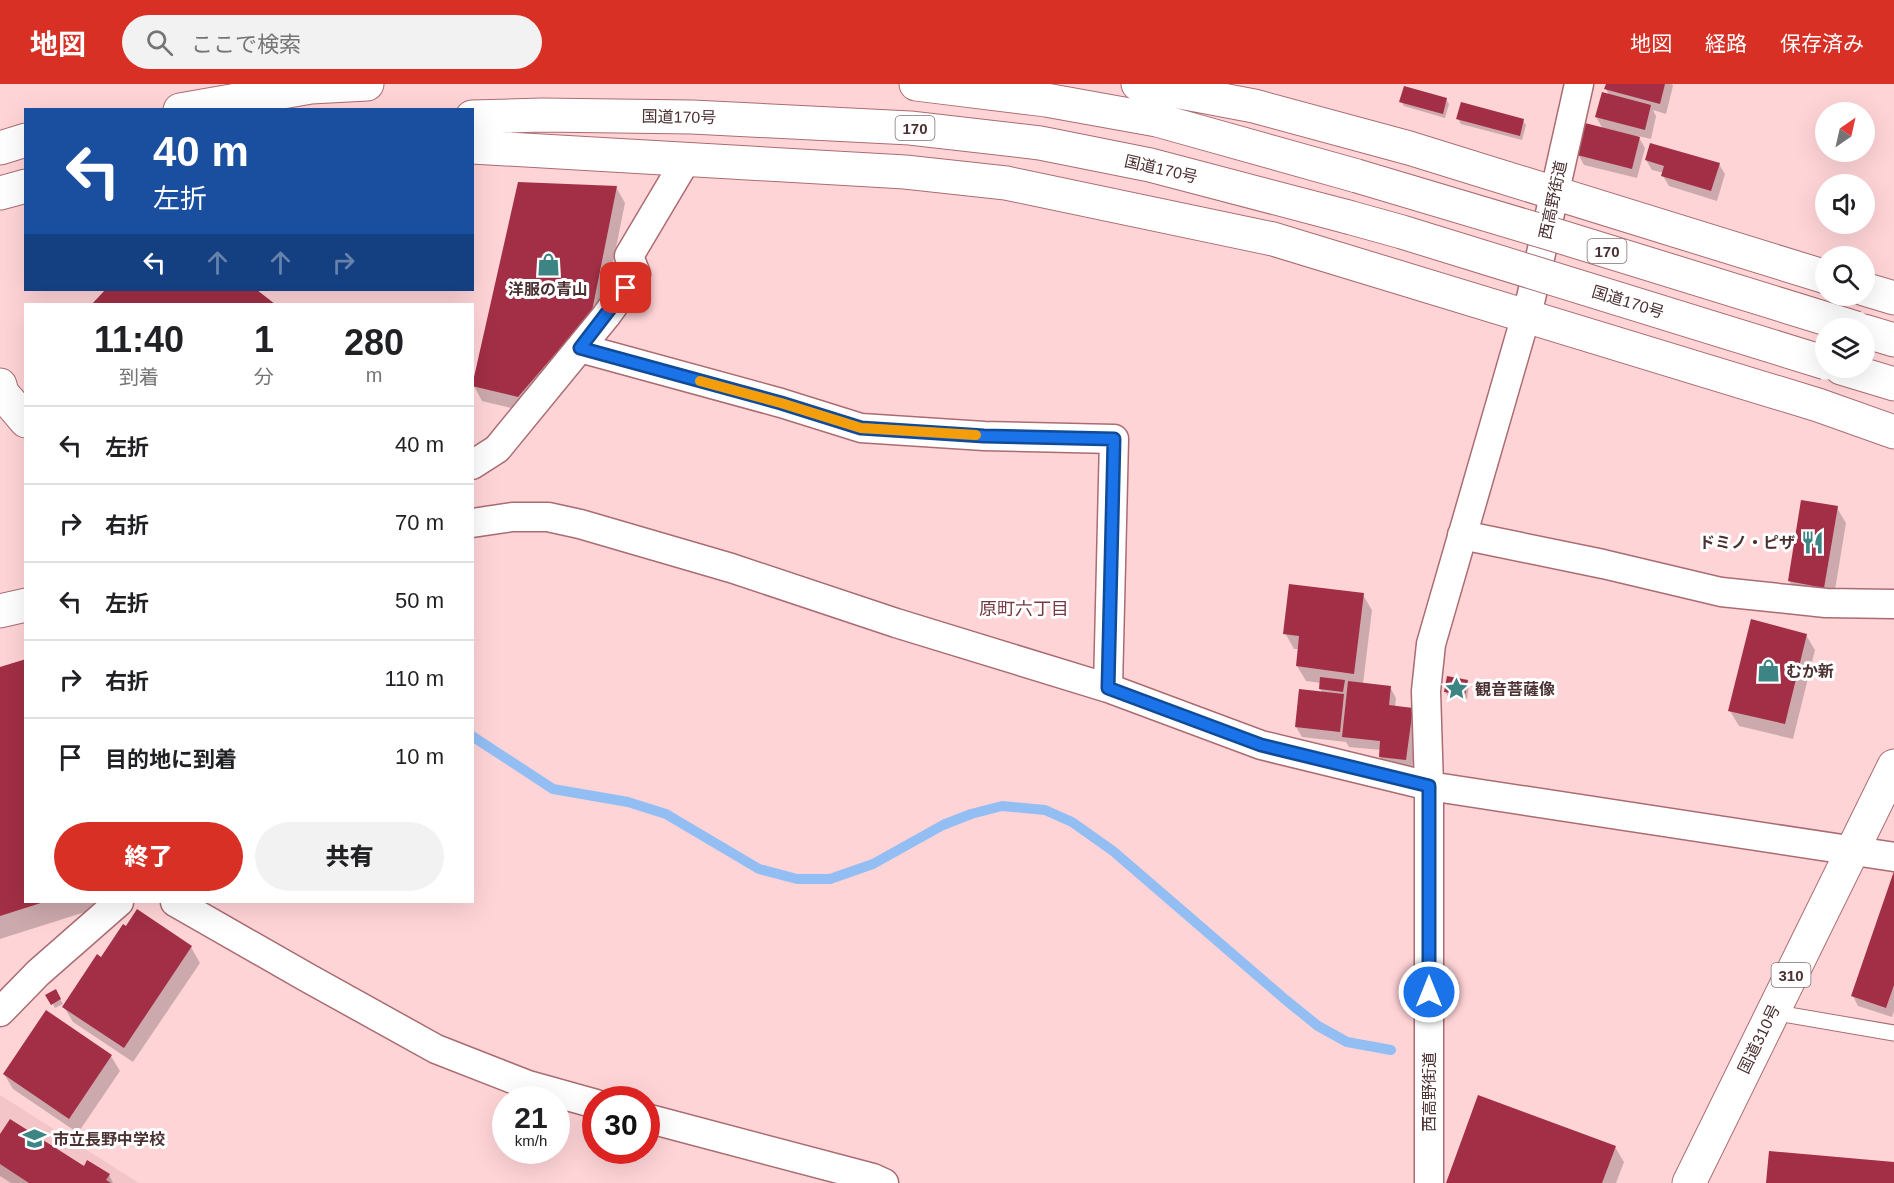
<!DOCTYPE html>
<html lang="ja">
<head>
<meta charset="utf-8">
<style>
  :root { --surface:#fff; --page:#f2f2f2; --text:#202124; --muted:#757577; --line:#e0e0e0; --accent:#d93025 }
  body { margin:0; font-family:Helvetica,"Noto Sans JP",sans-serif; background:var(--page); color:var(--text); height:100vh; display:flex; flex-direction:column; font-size:22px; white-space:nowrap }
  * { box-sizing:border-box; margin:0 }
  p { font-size:20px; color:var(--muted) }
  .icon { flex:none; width:33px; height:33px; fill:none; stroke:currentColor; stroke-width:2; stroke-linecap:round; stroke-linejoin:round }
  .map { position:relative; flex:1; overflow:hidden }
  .details { position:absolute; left:24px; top:219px; width:450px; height:600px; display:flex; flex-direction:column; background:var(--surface); border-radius:0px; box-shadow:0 6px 24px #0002 }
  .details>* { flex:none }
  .guide { position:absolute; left:24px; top:24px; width:450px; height:183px; border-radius:0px; box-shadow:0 6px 24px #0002; background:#1a4fa0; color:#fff; overflow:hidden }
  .needle { width:39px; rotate:34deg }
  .controls { position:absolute; left:1815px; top:18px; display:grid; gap:12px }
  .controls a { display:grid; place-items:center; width:60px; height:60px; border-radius:50%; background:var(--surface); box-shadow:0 6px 24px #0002; font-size:30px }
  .speed { position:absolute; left:492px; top:1002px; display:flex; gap:12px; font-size:30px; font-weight:700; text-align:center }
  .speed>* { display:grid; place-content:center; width:78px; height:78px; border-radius:50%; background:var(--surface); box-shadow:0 6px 24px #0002; line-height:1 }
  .speed small { font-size:15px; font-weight:400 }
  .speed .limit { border:9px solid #d22; background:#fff; color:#111 }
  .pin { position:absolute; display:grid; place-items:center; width:51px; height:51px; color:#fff; margin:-26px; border-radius:12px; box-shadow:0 3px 9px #0006 }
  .me { position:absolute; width:66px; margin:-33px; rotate:0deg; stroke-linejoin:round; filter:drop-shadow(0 0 4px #0008) }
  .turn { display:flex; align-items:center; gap:21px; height:126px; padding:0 30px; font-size:27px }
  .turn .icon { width:78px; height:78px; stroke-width:2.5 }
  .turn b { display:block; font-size:42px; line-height:51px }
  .lanes { display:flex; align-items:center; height:57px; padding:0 30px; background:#0003; justify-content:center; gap:30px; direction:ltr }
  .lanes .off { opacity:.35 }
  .eta { display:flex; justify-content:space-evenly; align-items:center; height:102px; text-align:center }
  .eta b { font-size:36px; font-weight:800; line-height:42px }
  .button { display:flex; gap:12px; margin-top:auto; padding:12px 30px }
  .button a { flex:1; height:69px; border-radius:36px; background:var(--accent); color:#fff; font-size:24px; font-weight:800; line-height:69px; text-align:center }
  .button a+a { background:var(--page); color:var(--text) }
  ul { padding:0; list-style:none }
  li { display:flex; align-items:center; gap:18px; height:78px; padding:0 30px; border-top:2px solid var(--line) }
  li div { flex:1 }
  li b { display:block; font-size:22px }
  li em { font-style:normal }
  header { display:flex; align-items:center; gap:36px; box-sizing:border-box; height:84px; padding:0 30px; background:var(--accent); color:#fff }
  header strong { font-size:28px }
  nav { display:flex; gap:33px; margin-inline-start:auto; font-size:21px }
  .search { width:420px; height:54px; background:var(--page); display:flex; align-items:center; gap:15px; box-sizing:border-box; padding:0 21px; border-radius:33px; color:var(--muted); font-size:22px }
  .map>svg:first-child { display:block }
</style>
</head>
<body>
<header>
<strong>地図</strong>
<div class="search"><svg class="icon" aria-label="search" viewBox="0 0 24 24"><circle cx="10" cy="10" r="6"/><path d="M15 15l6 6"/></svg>ここで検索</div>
<nav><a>地図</a><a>経路</a><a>保存済み</a></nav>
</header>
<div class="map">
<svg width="1894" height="1099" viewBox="0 0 1894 1099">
  <rect width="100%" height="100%" fill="#ffd4d7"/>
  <path fill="#f4c5c8" d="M0 1011 139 1099H0Z"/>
  <path fill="#0003" d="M1607 0H1672L1673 2 1666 30 1653 26 1656 32 1651 55 1638 52 1645 64 1637 94 1584 81 1578 70 1603 45 1596 33 1609 11 1606 5Z
    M1446 15 1449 20 1445 34 1404 22 1401 17Z
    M1458 35 1523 37 1526 41 1522 56 1461 40Z
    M1646 76 1719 80 1725 90 1717 117 1669 102 1663 92 1664 89 1652 86Z
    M616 103 625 119 600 243 527 328 482 317 474 302Z
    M107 206H255L272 220H94Z
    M1837 424 1846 439 1833 518 1798 512 1789 497Z
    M1363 511 1372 526 1363 600 1390 603 1396 614 1395 623 1412 625 1418 636 1412 686 1386 683 1380 673 1381 666 1349 663 1346 658 1302 653 1296 643 1323 609 1320 605 1321 599 1306 597 1297 582 1299 565H1294L1285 549Z
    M1806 551 1815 566 1793 655 1739 642 1730 627Z
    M0 585 26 818H106L104 822 0 855Z
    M1467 597 1469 602 1467 615 1448 612 1445 607Z
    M1894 791V927L1892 933 1858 922 1853 912Z
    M137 827 191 863 200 879 133 978 73 938 64 923Z
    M55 907 63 920 55 924 47 911Z
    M111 972 120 987 78 1049 13 1005 4 990Z
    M0 1053 84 1084 109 1091 113 1099H11L0 1092Z
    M1615 1063 1624 1078 1616 1099H1448Z"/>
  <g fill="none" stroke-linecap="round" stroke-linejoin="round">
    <path stroke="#92bef4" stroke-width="10" d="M472 652 553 705 628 718 666 730 759 785 797 795H830L873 780 943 741 971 730 1002 722 1045 726 1072 738 1113 767 1287 917 1318 942 1347 958 1391 966"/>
  </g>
  <path fill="#a22f45" d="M1606 0H1665L1660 20 1604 5Z
    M1404 2 1447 14 1443 30 1399 18Z
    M1602 8 1651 21 1645 46 1595 33Z
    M1461 18 1524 35 1520 52 1456 35Z
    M1585 39 1640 53 1632 85 1577 71Z
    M1650 59 1720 79 1711 107 1661 92 1664 82 1645 76Z
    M518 98 617 102 592 227 518 313 472 302Z
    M105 206H257L275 220H92Z
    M1801 416 1838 422 1824 504 1788 497Z
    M1289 500 1364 509 1354 590 1296 582 1299 552 1283 550Z
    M1751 535 1807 550 1785 640 1728 627Z
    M26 575V818H44L0 832V583Z
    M1447 592 1468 596 1465 611 1444 608Z
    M1320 593 1345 596 1343 608 1319 605Z
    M1348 597 1391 602 1389 621 1413 624 1406 676 1379 673 1380 657 1342 653Z
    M1299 605 1344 610 1340 648 1295 643Z
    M1894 787V901L1886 924 1851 912Z
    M137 825 192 862 124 964 62 923 97 870 101 873 123 840 126 842Z
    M56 905 61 915 51 921 45 911Z
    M46 926 112 971 69 1035 3 990Z
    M1478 1011 1616 1062 1602 1099H1446Z
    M10 1035 84 1082 87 1076 110 1090 106 1096 111 1099H29L0 1080V1050Z
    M1769 1067 1894 1078V1099H1766Z"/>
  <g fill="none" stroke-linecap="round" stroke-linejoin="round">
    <defs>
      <path id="service" d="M1772 928 1894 949"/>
      <path id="minor" d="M580 264 781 319 861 344 984 352 1114 355 1108 604
        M472 381 497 365 606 232 636 190 629 172 686 76
        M472 439 512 433H548L580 440 731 484 896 539 1108 604 1261 661 1429 702 1894 773
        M1462 451 1603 480 1721 508 1826 519 1894 520
        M175 818 308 894 436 965 528 1001 596 1020
        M0 928 38 889 119 818
        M646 1034 873 1094 884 1099
        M1429 1099V702L1426 607 1431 560 1531 214 1579 0"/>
      <path id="tertiary" d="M0 301 2 309 26 337
        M0 527 26 521"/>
      <path id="trunk" d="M916 0 1046 16 1157 36 1357 92
        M1138 0 1254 22 1409 64 1826 193
        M180 26 311 3 367 0
        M472 33 542 31 692 33 910 44 1040 59 1150 81 1348 133
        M472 63 905 88 1006 99 1273 155 1818 321 1894 348
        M0 64 26 56
        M0 109 26 102
        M1864 205 1894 214
        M1864 247 1894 256
        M1841 284 1894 300
        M1689 1099 1894 682"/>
    </defs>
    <use href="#service" stroke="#aa6c71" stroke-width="17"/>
    <use href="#minor" stroke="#aa6c71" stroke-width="31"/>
    <use href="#tertiary" stroke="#aa6c71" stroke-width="35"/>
    <use href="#trunk" stroke="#aa6c71" stroke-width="35"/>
    <use href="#service" stroke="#fff" stroke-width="15"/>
    <use href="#minor" stroke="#fff" stroke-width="28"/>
    <use href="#tertiary" stroke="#fff" stroke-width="33"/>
    <use href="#trunk" stroke="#fff" stroke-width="33"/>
    <defs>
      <path id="trunk-bridge" d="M1357 92 1555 151 1856 244
        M1348 133 1402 148 1826 279"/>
    </defs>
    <use href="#trunk-bridge" stroke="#aa6c71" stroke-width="35" stroke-linecap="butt"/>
    <use href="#trunk-bridge" stroke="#fff" stroke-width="33"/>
  </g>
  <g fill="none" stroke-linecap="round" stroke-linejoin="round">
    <defs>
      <path id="route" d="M626 204 580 264 781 319 861 344 984 352 1114 355 1108 604 1261 661 1429 702V908"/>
    </defs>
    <use href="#route" stroke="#114b97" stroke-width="15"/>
    <use href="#route" stroke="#1a73e8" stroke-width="10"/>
    <path stroke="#f59e0b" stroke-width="10" d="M700 297 781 319 861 344 976 351"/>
  </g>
  <defs>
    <symbol id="shop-bare" viewBox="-9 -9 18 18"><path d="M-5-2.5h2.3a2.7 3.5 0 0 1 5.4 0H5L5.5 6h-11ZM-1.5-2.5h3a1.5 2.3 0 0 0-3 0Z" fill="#3d8584" stroke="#fff" stroke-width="2.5" paint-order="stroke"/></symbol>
    <symbol id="restaurant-bare" viewBox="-9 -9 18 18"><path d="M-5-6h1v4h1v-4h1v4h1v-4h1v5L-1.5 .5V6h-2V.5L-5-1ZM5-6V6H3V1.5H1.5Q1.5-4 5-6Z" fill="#3d8584" stroke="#fff" stroke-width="2.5" paint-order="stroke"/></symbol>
    <symbol id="sight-bare" viewBox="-9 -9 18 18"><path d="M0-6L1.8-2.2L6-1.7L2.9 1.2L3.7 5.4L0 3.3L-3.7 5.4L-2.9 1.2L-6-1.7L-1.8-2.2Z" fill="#3d8584" stroke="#fff" stroke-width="2.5" paint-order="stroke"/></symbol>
    <symbol id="school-bare" viewBox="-9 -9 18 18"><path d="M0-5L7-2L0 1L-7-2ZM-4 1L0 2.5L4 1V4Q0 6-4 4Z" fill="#3d8584" stroke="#fff" stroke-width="2.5" paint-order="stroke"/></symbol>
  </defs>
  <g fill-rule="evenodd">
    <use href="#shop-bare" x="532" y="164" width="33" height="33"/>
    <use href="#restaurant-bare" x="1796" y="442" width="33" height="33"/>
    <use href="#shop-bare" x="1752" y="570" width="33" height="33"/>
    <use href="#sight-bare" x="1440" y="588" width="33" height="33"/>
    <use href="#school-bare" x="18" y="1038" width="33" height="33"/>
  </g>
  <g text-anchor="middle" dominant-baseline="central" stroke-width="6" stroke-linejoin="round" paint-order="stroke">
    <g fill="#fff" stroke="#826f70" stroke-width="1.5">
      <rect x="895.5" y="32" width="39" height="24" rx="4.5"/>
      <rect x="1587.5" y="155" width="39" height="24" rx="4.5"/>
      <rect x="1771.5" y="879" width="39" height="24" rx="4.5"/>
    </g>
    <g font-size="15" font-weight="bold" fill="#4c3133">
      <text x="915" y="44">170</text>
      <text x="1607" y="167">170</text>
      <text x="1791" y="891">310</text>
    </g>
    <g font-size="16" fill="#4c3133" stroke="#fff">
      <text transform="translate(679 33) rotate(1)">国道170号</text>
      <text transform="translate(1161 85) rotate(13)">国道170号</text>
      <text transform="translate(1553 116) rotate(-78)">西高野街道</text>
      <text transform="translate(1628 218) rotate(17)">国道170号</text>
      <text transform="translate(1759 955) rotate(-64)">国道310号</text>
      <text transform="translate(1429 1008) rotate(-90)">西高野街道</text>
    </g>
    <g font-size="16" font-weight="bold" fill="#4c3133" stroke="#fff" text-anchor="start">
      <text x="548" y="205" text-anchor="middle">洋服の青山</text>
      <text x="1795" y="458" text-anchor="end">ドミノ・ピザ</text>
      <text x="1786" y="587">むか新</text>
      <text x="1475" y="605">観音菩薩像</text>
      <text x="53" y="1055">市立長野中学校</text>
    </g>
    <g font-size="18" fill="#743b41" stroke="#fff">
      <text x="1024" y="525">原町六丁目</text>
    </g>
  </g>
</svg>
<div class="controls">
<a><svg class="needle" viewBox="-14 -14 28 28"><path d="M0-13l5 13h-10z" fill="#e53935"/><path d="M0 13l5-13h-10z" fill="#757577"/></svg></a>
<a><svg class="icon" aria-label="sound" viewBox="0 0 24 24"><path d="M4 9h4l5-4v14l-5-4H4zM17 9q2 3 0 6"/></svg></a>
<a><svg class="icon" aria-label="search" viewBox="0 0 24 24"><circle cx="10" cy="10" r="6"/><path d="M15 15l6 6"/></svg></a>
<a><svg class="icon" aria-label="layers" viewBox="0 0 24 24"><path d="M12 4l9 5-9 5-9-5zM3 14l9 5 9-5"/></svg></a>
</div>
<div class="speed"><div>21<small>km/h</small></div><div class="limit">30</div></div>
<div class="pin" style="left:626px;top:204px;background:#d93025"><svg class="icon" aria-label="arrive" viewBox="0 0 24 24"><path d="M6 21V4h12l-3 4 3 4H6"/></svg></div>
<svg class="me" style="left:1429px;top:908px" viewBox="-20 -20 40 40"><circle r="17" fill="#1a73e8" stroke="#fff" stroke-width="3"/><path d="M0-11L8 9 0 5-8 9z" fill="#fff"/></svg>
<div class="guide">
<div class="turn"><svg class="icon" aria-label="left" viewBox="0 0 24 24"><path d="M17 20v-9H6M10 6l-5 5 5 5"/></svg><div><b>40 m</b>左折</div></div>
<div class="lanes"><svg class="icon" aria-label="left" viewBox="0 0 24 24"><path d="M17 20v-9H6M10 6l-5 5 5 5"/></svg><svg class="icon off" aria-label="ahead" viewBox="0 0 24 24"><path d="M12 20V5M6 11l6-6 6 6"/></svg><svg class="icon off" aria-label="ahead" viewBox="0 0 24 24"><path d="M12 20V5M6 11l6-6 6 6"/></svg><svg class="icon off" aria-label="right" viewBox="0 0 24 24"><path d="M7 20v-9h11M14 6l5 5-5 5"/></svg></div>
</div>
<section class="details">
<div class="eta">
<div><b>11:40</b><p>到着</p></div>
<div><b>1</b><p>分</p></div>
<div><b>280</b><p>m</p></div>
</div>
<ul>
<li><svg class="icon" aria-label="left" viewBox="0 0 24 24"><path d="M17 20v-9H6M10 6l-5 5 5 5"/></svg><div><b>左折</b></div><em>40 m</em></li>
<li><svg class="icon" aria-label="right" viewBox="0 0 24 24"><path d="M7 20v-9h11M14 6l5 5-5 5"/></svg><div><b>右折</b></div><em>70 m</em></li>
<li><svg class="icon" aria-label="left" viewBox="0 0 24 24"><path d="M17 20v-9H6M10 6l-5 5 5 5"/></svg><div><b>左折</b></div><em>50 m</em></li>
<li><svg class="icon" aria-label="right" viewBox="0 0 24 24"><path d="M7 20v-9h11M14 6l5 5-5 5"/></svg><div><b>右折</b></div><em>110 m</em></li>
<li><svg class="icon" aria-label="arrive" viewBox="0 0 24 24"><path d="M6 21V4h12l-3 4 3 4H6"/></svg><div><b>目的地に到着</b></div><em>10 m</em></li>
</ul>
<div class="button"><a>終了</a><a>共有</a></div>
</section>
</div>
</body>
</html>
